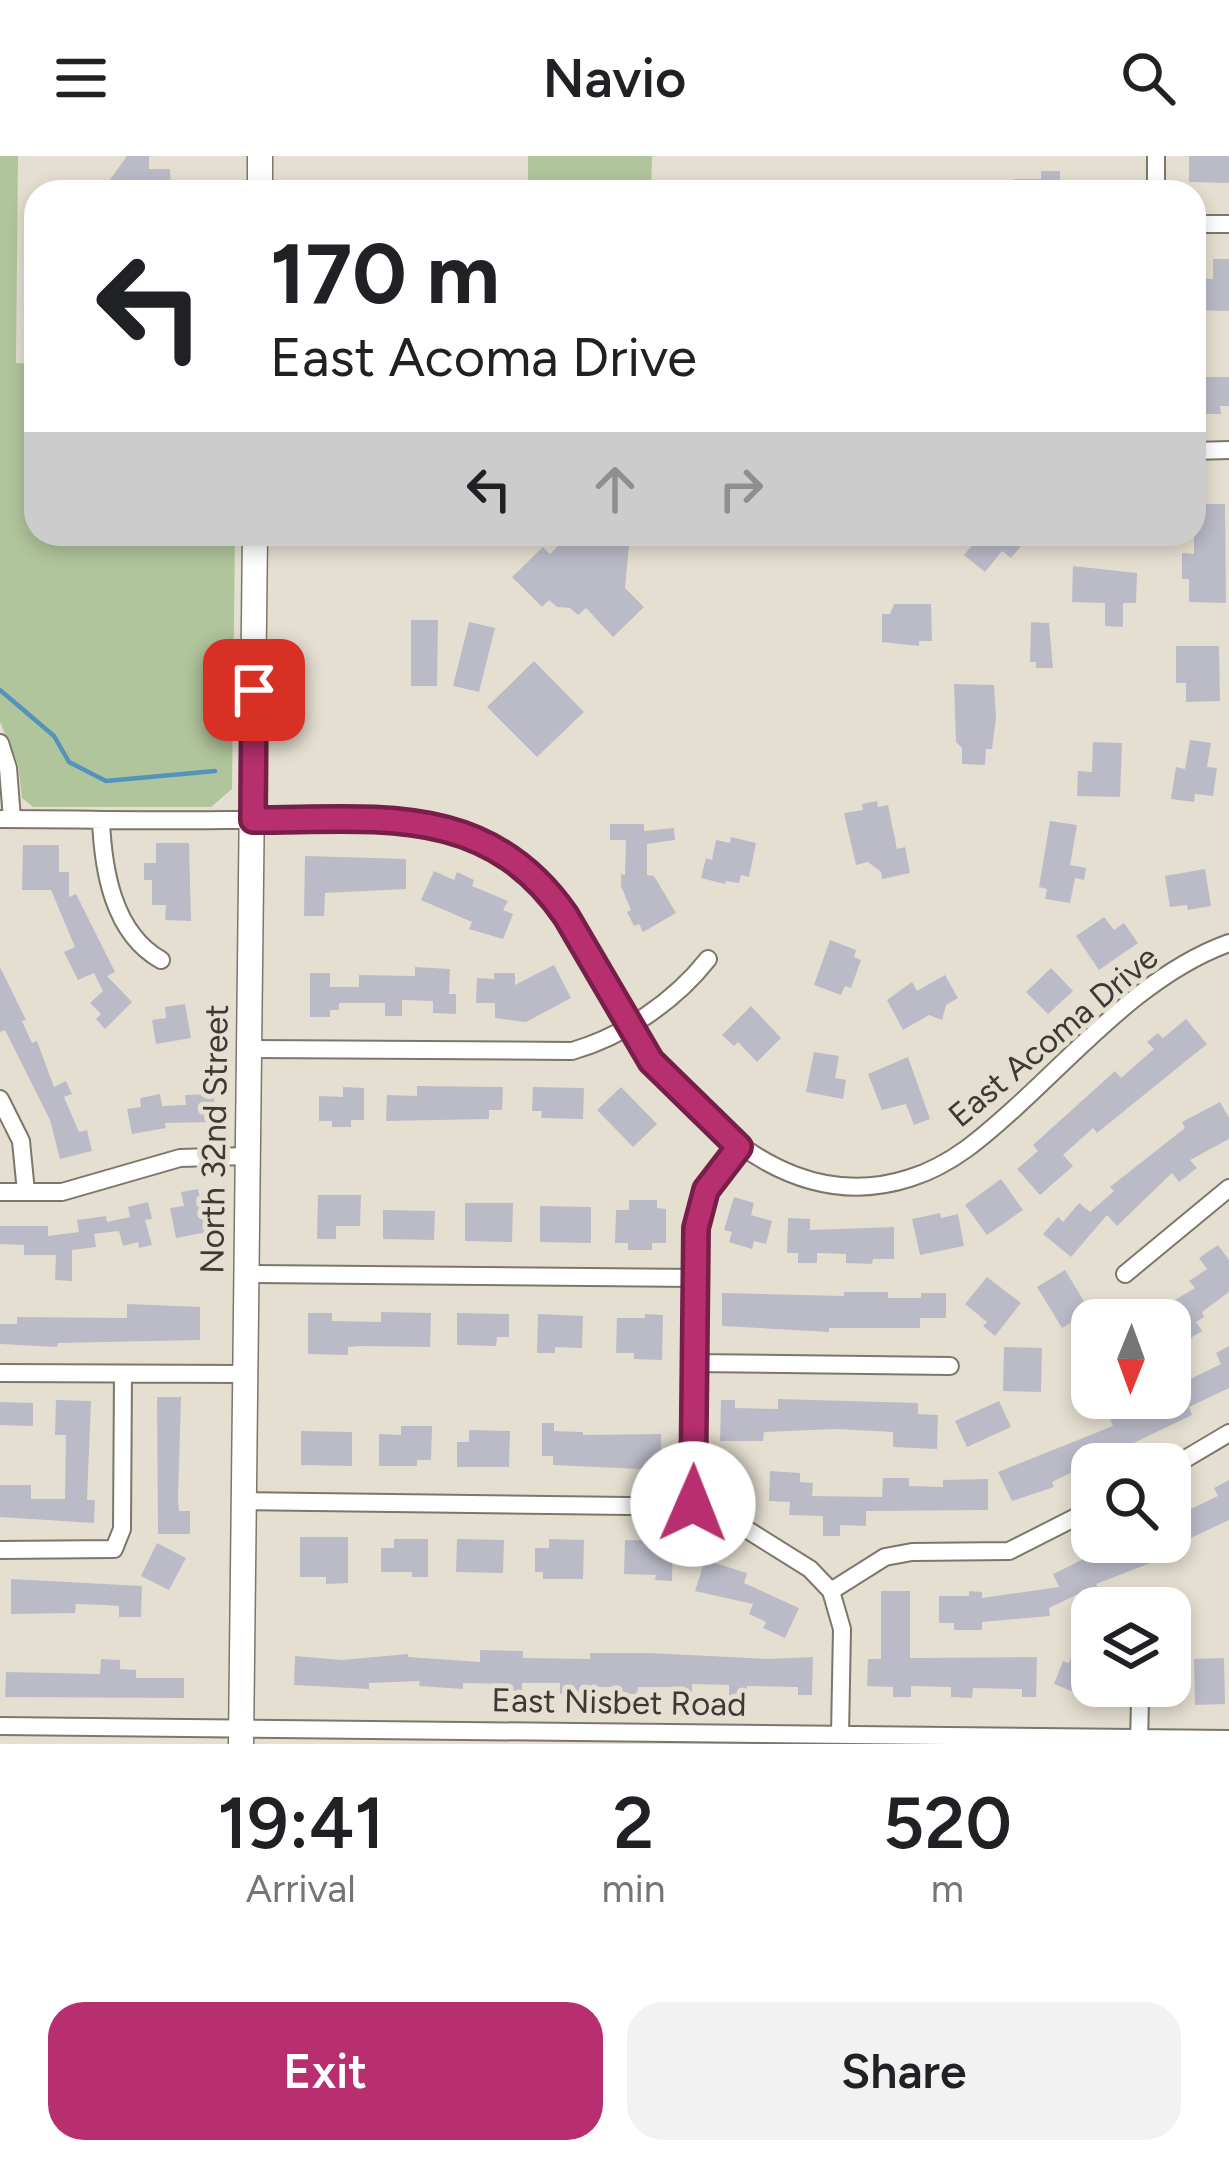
<!DOCTYPE html>
<html lang="en">
<head>
<meta charset="utf-8">
<style>
  :root { --surface:#fff; --page:#f2f2f2; --text:#202124; --muted:#757577; --accent:#b72f6f }
  body { margin:0; font-family:Figtree,sans-serif; background:var(--page); color:var(--text); height:100vh; display:flex; flex-direction:column; font-size:45px; white-space:nowrap }
  * { box-sizing:border-box; margin:0 }
  p { font-size:39px; color:var(--muted) }
  .icon { flex:none; width:66px; height:66px; fill:none; stroke:currentColor; stroke-width:2; stroke-linecap:round; stroke-linejoin:round }
  .map { position:relative; height:1588px; overflow:hidden }
  .drawer { display:flex; flex-direction:column; background:var(--surface); flex:1 }
  .drawer>* { flex:none }
  .guide { position:absolute; left:24px; top:24px; width:1182px; height:366px; border-radius:36px; box-shadow:0 6px 18px #0003; background:#fff; color:var(--text); overflow:hidden }
  .needle { width:78px; rotate:181deg }
  .fabs { position:absolute; left:1071px; top:1143px; display:grid; gap:24px }
  .fabs a { display:grid; place-items:center; width:120px; height:120px; border-radius:24px; background:var(--surface); box-shadow:0 6px 18px #0003; font-size:60px }
  .pin { position:absolute; display:grid; place-items:center; width:102px; height:102px; color:#fff; margin:-51px; border-radius:24px; box-shadow:0 6px 18px #0006 }
  .me { position:absolute; width:132px; margin:-66px; rotate:1deg; stroke-linejoin:round; filter:drop-shadow(0 0 9px #0008) }
  .turn { display:flex; align-items:center; gap:42px; height:252px; padding:0 48px; font-size:54px }
  .turn .icon { width:156px; height:156px; stroke-width:2.5 }
  .turn b { display:block; font-size:84px; line-height:102px }
  .lanes { display:flex; align-items:center; height:114px; padding:0 48px; background:#0003; justify-content:center; gap:60px; direction:ltr }
  .lanes .off { opacity:.35 }
  .eta { display:flex; justify-content:space-evenly; align-items:center; height:204px; text-align:center }
  .eta b { font-size:72px; font-weight:600; line-height:84px }
  .action { display:flex; gap:24px; margin-top:auto; padding:24px 48px }
  .action a { flex:1; height:138px; border-radius:36px; background:var(--accent); color:#fff; font-size:48px; font-weight:600; line-height:138px; text-align:center }
  .action a+a { background:var(--page); color:var(--text) }
  header { display:flex; justify-content:space-between; align-items:center; height:156px; padding:0 48px; background:var(--surface); font-size:54px; font-weight:600 }
  .map>svg:first-child { display:block }
</style>
</head>
<body>
<header><svg class="icon" aria-label="menu" viewBox="0 0 24 24"><path d="M4 6h16M4 12h16M4 18h16"/></svg>Navio<svg class="icon" aria-label="search" viewBox="0 0 24 24"><circle cx="10" cy="10" r="6"/><path d="M15 15l6 6"/></svg></header>
<div class="map">
<svg width="1229" height="1588" viewBox="0 0 1229 1588">
  <rect width="100%" height="100%" fill="#e5dfd1"/>
  <path fill="#b1c59c" d="M0 0H18L16 207 36 208V378H235L232 633 211 651H33L22 642 18 608 0 566Z
    M528 0H652L651 36H528Z"/>
  <g fill="none" stroke-linecap="round" stroke-linejoin="round">
    <path stroke="#5394ba" stroke-width="4.5" d="M0 534 54 580 69 606 106 625 215 615"/>
  </g>
  <path fill="#bbbbc8" d="M127 0H149V13H170L171 36H110L104 32Z
    M1189 0H1229V27L1189 26Z
    M1041 15H1060V36H1014V23H1041Z
    M1213 103H1229V155L1194 154V122L1213 123Z
    M1194 221H1229V250H1220L1221 258H1200V249H1194Z
    M1194 348H1225L1226 447 1189 446V423H1182V397L1194 398Z
    M570 378H630L625 432 644 451 613 481 586 452 578 459 570 452 557 451 549 444 542 451 512 421 543 391 550 398Z
    M965 378H1016L1025 385 1011 402 1002 395 985 416 964 399 975 386Z
    M1073 410 1137 417 1136 447H1123V471L1105 470V447L1072 446Z
    M894 448H931L932 485H919V490L882 486V458H890Z
    M411 464H438L437 530H411Z
    M469 466 495 472 479 536 453 530Z
    M1031 466 1049 467 1053 512H1036V506H1030Z
    M1176 490H1219L1220 545 1186 546V527H1176Z
    M534 505 584 556 537 601 487 551Z
    M954 528 994 529 996 562 992 593H986L985 609 962 608V592L956 586Z
    M1190 584 1211 587 1207 611 1217 612 1213 640 1195 638 1194 646 1171 643 1176 611 1185 613Z
    M1093 586 1122 587 1120 641 1077 640 1078 615 1092 616Z
    M877 645 878 651 888 649 897 693 905 691 910 717 882 723 881 716 868 706 856 709 844 657 863 654 862 648Z
    M1050 665 1077 669 1070 709 1086 712 1084 724 1075 722 1070 747 1045 743 1047 733 1039 731Z
    M610 668H644V675L674 672 675 684 647 688V719L654 720 676 757 643 776 639 768 634 770 627 756 631 754 621 730V718L625 719 626 684H610Z
    M731 681 756 687 749 721 741 719 739 727 726 725 725 728 701 722 706 702 712 704 716 684 730 687Z
    M156 687H189L191 765 165 764 166 749H152V724H144V707H156Z
    M23 689H59V716H69V741L76 738 115 816 107 820 132 846 105 873 96 863 101 858 90 847 103 835 94 817 78 824 64 796 75 791 51 734H22Z
    M305 700 406 703V733L325 737 324 760H304Z
    M1205 713 1211 750 1188 754 1187 749 1170 751 1165 720Z
    M434 715 454 724 457 716 474 724 472 730 508 745 503 754 513 758 503 783 469 773 472 766 421 744Z
    M1104 761 1114 774 1124 767 1138 787 1099 814 1076 780Z
    M830 784 856 794 854 801 861 804 851 832 845 830 841 839 814 829Z
    M554 809 571 842 526 866 495 862V847H476L477 822 494 823V817H515V829Z
    M0 811 26 864 22 865 32 887 37 885 54 931 66 925 72 938 64 941 79 976 87 974 92 995 60 1003 50 964 5 874 0 876Z
    M415 811 450 813 449 838H456V858L433 857V845L402 844V860H385V847H339V854H330V861H310V817H330V831H359V819L415 820Z
    M1051 812 1073 835 1048 858 1026 836Z
    M945 819 958 842 946 849 942 864 929 859 903 874 887 844 912 826 917 835Z
    M185 848 191 882 156 888 152 864 166 862 165 851Z
    M751 850 781 882 757 906 738 886 734 890 722 879Z
    M1186 863 1207 888 1097 977 1093 972 1063 999 1073 1010 1040 1039 1017 1013 1038 995 1033 989 1115 915 1121 922 1154 893 1147 886 1158 877 1163 882Z
    M814 896 839 900 835 922 846 924 843 943 806 936Z
    M908 901 930 963 914 969 906 948 882 954 868 918Z
    M417 930 503 931 502 954H489V963L386 965 387 939 417 940Z
    M343 931 364 932V964H351V971H332V965H319V940L343 941Z
    M533 931 584 932 583 963 541 962 542 955H532Z
    M621 931 657 968 633 991 597 954Z
    M160 938 162 950 186 949 185 939 214 938 215 966 165 967 166 972 132 978 127 953 141 951 140 942Z
    M1220 946 1229 962V983L1190 1004 1197 1012 1179 1026 1172 1017 1117 1070 1107 1059 1071 1101 1043 1078 1058 1061 1063 1066 1079 1047 1090 1056 1114 1035 1110 1031 1185 972 1182 966Z
    M1001 1023 1023 1054 987 1079 965 1049Z
    M198 1033 207 1076 176 1082 170 1052 184 1050 181 1036Z
    M318 1039H361L360 1070H336V1083H317Z
    M734 1041 754 1047 751 1059 772 1065 766 1088 754 1085 752 1093 729 1086 732 1076 724 1074Z
    M629 1044H657V1052L666 1053V1087H652V1094H628V1087H615L616 1054H629Z
    M148 1046 152 1063 145 1064 152 1089 139 1092 138 1086 123 1090 119 1075 94 1078 96 1091 72 1094V1125L55 1124 56 1099H24V1089L0 1088V1070H48V1080L79 1076 77 1064 106 1060 107 1066 130 1061 128 1051Z
    M465 1047H513L512 1086 465 1085Z
    M540 1050 591 1051V1087L540 1086Z
    M383 1054 435 1055 434 1084 383 1083Z
    M940 1057 941 1062 958 1058 964 1090 920 1099 912 1063Z
    M788 1062 810 1063V1074L894 1071V1103H873L872 1108 846 1107V1098L817 1097V1107H798V1097H787Z
    M1218 1089 1229 1104V1136L1202 1156 1204 1161 1196 1166 1202 1175 1181 1188 1176 1180 1170 1183V1164H1142L1195 1132 1189 1125 1207 1113 1199 1102Z
    M1065 1114 1090 1155 1062 1172 1037 1131Z
    M987 1121 1021 1147 995 1180 983 1170 987 1166 965 1148Z
    M844 1136H888V1142H921V1137H946V1162H920V1172H829V1176L722 1170V1137L844 1140Z
    M127 1148 200 1151V1184L58 1187 57 1191 0 1188V1168H17V1161L127 1162Z
    M381 1156 431 1157 430 1191 360 1190 348 1191V1199L308 1198V1157H332V1165L381 1166Z
    M457 1157 509 1158V1181H497L496 1190 457 1189Z
    M538 1158 583 1160 582 1192 555 1191V1197H537Z
    M645 1158 663 1159 662 1204 634 1203V1197H616L617 1162H645Z
    M1229 1190V1232L1189 1251 1192 1259 1052 1326 1054 1331 1012 1345 998 1316 1113 1270 1110 1263 1156 1242H1170V1233L1221 1208 1216 1197Z
    M1004 1191 1042 1192 1041 1236 1003 1235Z
    M157 1241H181L178 1342 179 1355H190V1378H158Z
    M778 1243 918 1247V1258L938 1259 937 1293 893 1291V1276L836 1273 764 1276 763 1285H720L721 1244H735V1252L778 1253Z
    M56 1244 91 1245 87 1344H95L94 1367 0 1361V1329H31V1343H65L66 1279H55Z
    M999 1245 1011 1271 967 1291 955 1265Z
    M0 1246 33 1247V1270L0 1269Z
    M542 1267H554V1275L583 1276V1279L661 1278V1314L553 1309V1300H542Z
    M401 1270H432L431 1304H417V1310H379V1278L401 1279Z
    M469 1274 510 1275 509 1311H457V1286H469Z
    M301 1275 352 1276V1310L301 1309Z
    M770 1315 800 1317V1326L813 1327 812 1340 882 1341 883 1322H909V1330L943 1331V1324L988 1323V1354L866 1355V1370L840 1369V1380H823V1360L789 1359 790 1346 769 1345Z
    M1229 1324V1364L1163 1395 1166 1401 1096 1428 1099 1435 1081 1444 1078 1438 1049 1452 1050 1460 982 1466V1474H954V1467H939V1440H969V1435L982 1436V1442L1059 1431 1053 1418 1118 1386H1170V1338L1180 1358 1218 1340 1214 1332Z
    M300 1381H348V1427L326 1428V1421H300Z
    M394 1383H428V1421H412V1416H381V1392H394Z
    M457 1383 504 1384 503 1417 456 1416Z
    M549 1383 584 1384 583 1423H543V1416H535V1392H549Z
    M625 1384 673 1385 672 1425 655 1424 656 1419 624 1418Z
    M157 1387 186 1402 169 1434 141 1420Z
    M705 1404 747 1417 744 1427 799 1452 785 1482 763 1472 766 1466 749 1458 753 1448 695 1435Z
    M11 1423 142 1430 141 1461H119V1450L105 1449 76 1448 75 1457 11 1458Z
    M881 1435H910V1502L1037 1501 1036 1541H1022V1533L973 1532 972 1542 951 1541V1531L911 1530V1541H893V1531L867 1530 868 1503H881Z
    M1076 1489 1092 1495V1522L1084 1540 1054 1528 1063 1505 1069 1507Z
    M480 1494 523 1495V1502L590 1503V1497H650L769 1503 813 1501 812 1539H798V1531L747 1530V1540L729 1539V1529L692 1528V1538L676 1537V1531H638L637 1538H620V1531H582V1538H560V1527H522V1536H509L510 1528 463 1527V1533L419 1530 420 1525 369 1527V1533L294 1529 295 1500 342 1504 408 1498V1501L480 1506Z
    M1224 1502 1225 1548 1195 1549 1194 1503Z
    M101 1503 120 1504V1513L136 1514V1522H184V1542L5 1541 6 1516 100 1518Z"/>
  <g fill="none" stroke-linecap="round" stroke-linejoin="round">
    <defs>
      <path id="minor" d="M1156 36V0
        M1194 68H1229
        M1194 295 1229 294
        M0 587 8 612 12 663
        M0 663C76 663 152 665 227 664 300 664 424 651 487 686 569 731 599 827 648 901 662 921 680 937 698 954 756 1010 827 1049 910 1022 952 1009 983 981 1015 952 1079 894 1145 817 1229 787
        M101 664C103 714 113 777 161 804
        M247 893 572 895C624 880 675 845 708 803
        M0 943 21 985 26 1036
        M0 1036H62L180 1002 246 1000
        M245 1118 695 1122
        M1125 1118 1229 1032
        M694 1207 950 1210
        M0 1217 244 1218
        M1170 1312 1229 1277
        M243 1345 711 1351 810 1413 831 1435 842 1473 840 1579
        M693 1348 696 1073 706 1034 739 991
        M0 1394 114 1393 122 1373 123 1218
        M831 1435 885 1401 912 1396 1009 1395 1092 1353
        M0 1570 1229 1583
        M1139 1588 1140 1543"/>
      <path id="secondary" d="M260 36V0
        M241 1588 255 378"/>
    </defs>
    <use href="#minor" stroke="#7c776a" stroke-width="20"/>
    <use href="#secondary" stroke="#7c776a" stroke-width="27"/>
    <use href="#minor" stroke="#fff" stroke-width="16"/>
    <use href="#secondary" stroke="#fff" stroke-width="24"/>
  </g>
  <g fill="none" stroke-linecap="round" stroke-linejoin="round">
    <defs>
      <path id="route" d="M254 534 253 664C375 664 487 645 566 760L651 905 739 991 706 1034 696 1072 693 1348"/>
    </defs>
    <use href="#route" stroke="#771f48" stroke-width="30"/>
    <use href="#route" stroke="#b72f6f" stroke-width="21"/>
  </g>
  <g text-anchor="middle" dominant-baseline="central" stroke-width="10" stroke-linejoin="round" paint-order="stroke">
    <g font-size="33" fill="#3d3a35" stroke="#e5dfd1">
      <text transform="translate(1053 880) rotate(-40)">East Acoma Drive</text>
      <text transform="translate(214 983) rotate(-89)">North 32nd Street</text>
      <text transform="translate(619 1546) rotate(1)">East Nisbet Road</text>
    </g>
  </g>
</svg>
<div class="fabs">
<a><svg class="needle" viewBox="-14 -14 28 28"><path d="M0-13l5 13h-10z" fill="#e53935"/><path d="M0 13l5-13h-10z" fill="#757577"/></svg></a>
<a><svg class="icon" aria-label="search" viewBox="0 0 24 24"><circle cx="10" cy="10" r="6"/><path d="M15 15l6 6"/></svg></a>
<a><svg class="icon" aria-label="layers" viewBox="0 0 24 24"><path d="M12 4l9 5-9 5-9-5zM3 14l9 5 9-5"/></svg></a>
</div>
<div class="pin" style="left:254px;top:534px;background:#d93025"><svg class="icon" aria-label="arrive" viewBox="0 0 24 24"><path d="M6 21V4h12l-3 4 3 4H6"/></svg></div>
<svg class="me" style="left:693px;top:1348px" viewBox="-20 -20 40 40"><circle r="19" fill="#fff"/><path d="M0-13L10 11 0 6-10 11z" fill="#b72f6f"/></svg>
<div class="guide">
<div class="turn"><svg class="icon" aria-label="left" viewBox="0 0 24 24"><path d="M17 20v-9H6M10 6l-5 5 5 5"/></svg><div><b>170 m</b>East Acoma Drive</div></div>
<div class="lanes"><svg class="icon" aria-label="left" viewBox="0 0 24 24"><path d="M17 20v-9H6M10 6l-5 5 5 5"/></svg><svg class="icon off" aria-label="ahead" viewBox="0 0 24 24"><path d="M12 20V5M6 11l6-6 6 6"/></svg><svg class="icon off" aria-label="right" viewBox="0 0 24 24"><path d="M7 20v-9h11M14 6l5 5-5 5"/></svg></div>
</div>
</div>
<section class="drawer">
<div class="eta">
<div><b>19:41</b><p>Arrival</p></div>
<div><b>2</b><p>min</p></div>
<div><b>520</b><p>m</p></div>
</div>
<div class="action"><a>Exit</a><a>Share</a></div>
</section>
</body>
</html>
